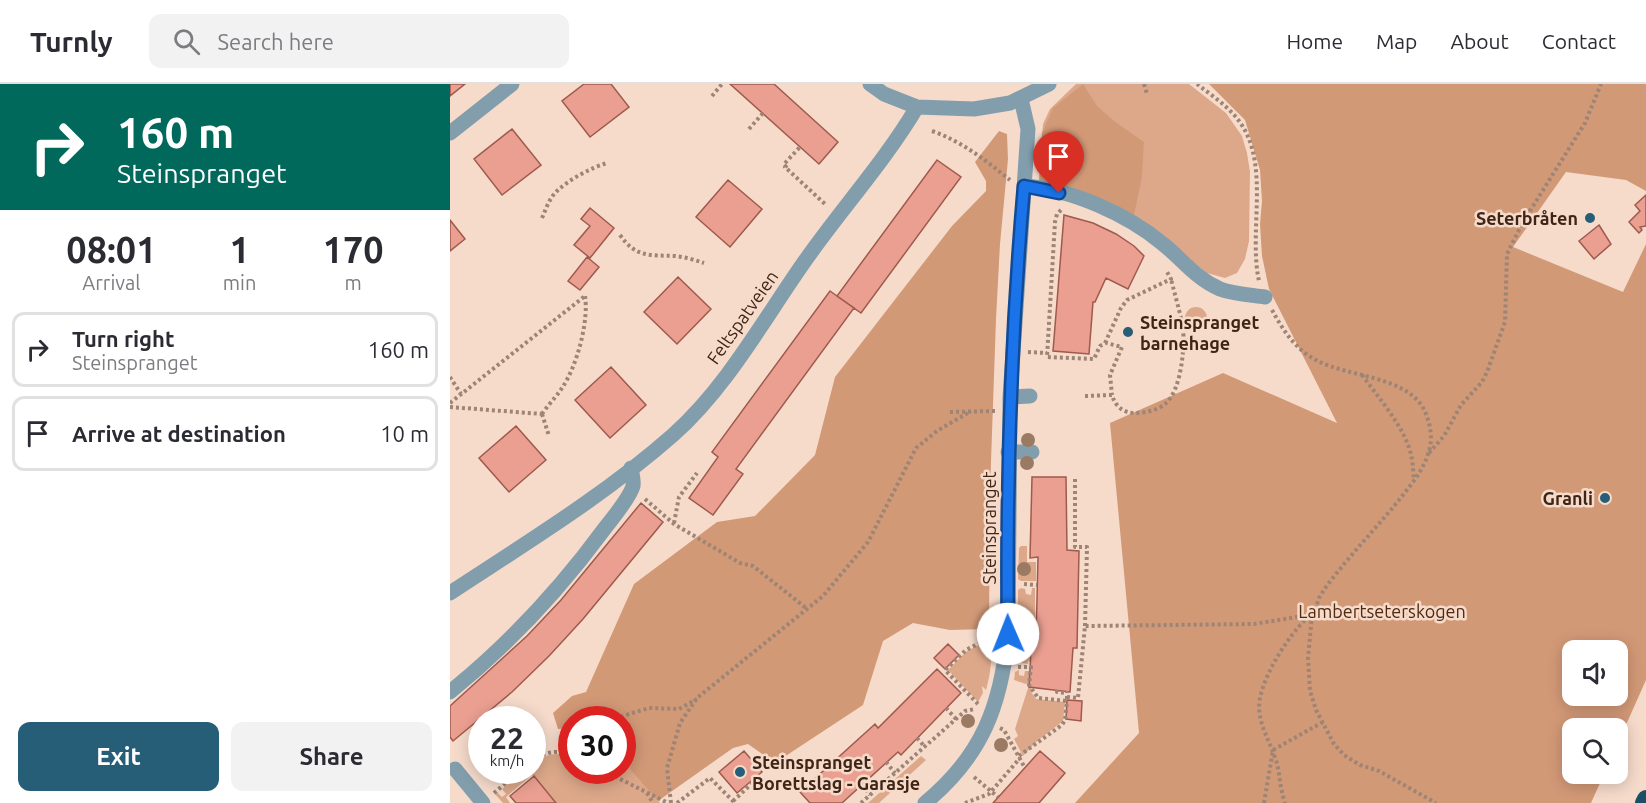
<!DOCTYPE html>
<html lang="en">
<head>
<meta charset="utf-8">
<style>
  :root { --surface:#fff; --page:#f2f2f3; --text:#2b2b33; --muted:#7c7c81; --line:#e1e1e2; --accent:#265e78 }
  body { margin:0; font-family:Ubuntu,sans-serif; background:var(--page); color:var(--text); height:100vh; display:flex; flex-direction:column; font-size:22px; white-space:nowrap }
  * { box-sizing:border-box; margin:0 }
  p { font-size:20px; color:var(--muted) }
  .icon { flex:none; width:33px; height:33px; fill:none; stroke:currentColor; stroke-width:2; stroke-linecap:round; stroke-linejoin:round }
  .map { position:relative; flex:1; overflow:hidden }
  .panel { display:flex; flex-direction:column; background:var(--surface); width:450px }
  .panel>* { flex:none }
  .top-card { background:#00695c; color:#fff; overflow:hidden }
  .buttons { position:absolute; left:1112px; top:556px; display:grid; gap:12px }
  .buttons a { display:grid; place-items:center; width:66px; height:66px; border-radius:12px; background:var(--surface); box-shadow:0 3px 15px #0003; font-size:30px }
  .speed { position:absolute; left:18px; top:622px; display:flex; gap:12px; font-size:30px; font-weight:700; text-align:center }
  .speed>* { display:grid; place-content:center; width:78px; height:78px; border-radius:50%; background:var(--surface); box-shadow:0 3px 15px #0003; line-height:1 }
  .speed small { font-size:15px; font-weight:400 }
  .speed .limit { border:9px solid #d22; background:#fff; color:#111 }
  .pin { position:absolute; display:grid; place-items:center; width:51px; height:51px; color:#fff; margin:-62px -26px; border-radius:50% 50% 50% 0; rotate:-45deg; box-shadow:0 0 6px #0007 }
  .pin .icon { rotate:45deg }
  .me { position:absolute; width:66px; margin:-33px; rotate:359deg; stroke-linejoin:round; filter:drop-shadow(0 0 4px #0008) }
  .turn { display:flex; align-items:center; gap:21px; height:126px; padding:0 18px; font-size:27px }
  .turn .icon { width:78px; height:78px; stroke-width:2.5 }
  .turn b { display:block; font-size:42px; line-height:51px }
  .eta { display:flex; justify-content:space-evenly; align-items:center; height:102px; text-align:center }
  .eta b { font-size:36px; font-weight:600; line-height:42px }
  .button { display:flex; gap:12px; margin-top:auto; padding:12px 18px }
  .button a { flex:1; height:69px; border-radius:12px; background:var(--accent); color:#fff; font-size:24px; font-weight:600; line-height:69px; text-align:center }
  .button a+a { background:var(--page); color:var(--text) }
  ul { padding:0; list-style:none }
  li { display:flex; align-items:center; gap:18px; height:75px; margin:0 12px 9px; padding:0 6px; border:3px solid var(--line); border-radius:12px }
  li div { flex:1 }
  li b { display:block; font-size:22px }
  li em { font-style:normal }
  header { display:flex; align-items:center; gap:36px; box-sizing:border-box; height:84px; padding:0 30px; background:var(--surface); border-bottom:2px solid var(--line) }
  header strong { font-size:28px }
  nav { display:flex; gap:33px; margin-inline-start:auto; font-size:21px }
  .search { width:420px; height:54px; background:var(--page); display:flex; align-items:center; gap:15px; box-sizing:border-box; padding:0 21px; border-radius:12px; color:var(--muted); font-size:22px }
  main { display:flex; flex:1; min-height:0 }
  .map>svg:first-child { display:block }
</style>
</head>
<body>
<header>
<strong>Turnly</strong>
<div class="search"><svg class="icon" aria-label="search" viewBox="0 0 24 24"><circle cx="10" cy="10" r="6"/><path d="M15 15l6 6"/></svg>Search here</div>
<nav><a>Home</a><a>Map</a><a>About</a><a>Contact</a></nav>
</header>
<main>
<section class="panel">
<div class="top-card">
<div class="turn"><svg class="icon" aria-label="right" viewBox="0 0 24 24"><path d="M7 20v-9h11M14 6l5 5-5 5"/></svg><div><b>160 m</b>Steinspranget</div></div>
</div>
<div class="eta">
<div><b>08:01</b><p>Arrival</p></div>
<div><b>1</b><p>min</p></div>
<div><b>170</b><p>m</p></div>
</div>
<ul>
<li><svg class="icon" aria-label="right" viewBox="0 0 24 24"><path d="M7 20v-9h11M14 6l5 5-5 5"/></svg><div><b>Turn right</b><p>Steinspranget</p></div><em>160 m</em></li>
<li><svg class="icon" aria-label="arrive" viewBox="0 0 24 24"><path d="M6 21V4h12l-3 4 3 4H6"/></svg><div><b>Arrive at destination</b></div><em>10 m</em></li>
</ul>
<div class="button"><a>Exit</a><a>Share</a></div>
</section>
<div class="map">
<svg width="1196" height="719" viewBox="0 0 1196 719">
  <rect width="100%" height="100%" fill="#f6dbcb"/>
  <path fill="#dda88a" d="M626 0H739L776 29 792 52 797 69 800 88 799 157 795 175 787 189 775 194 757 189 590 78 593 40 600 25Z
    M735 234a11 11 0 1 1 22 0a11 11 0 1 1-22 0Z
    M571 462H577V478H586V497H571L568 495 569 464Z
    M571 504 575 505 576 510 581 511 582 504H585V538L568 537V506Z
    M570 546H582L581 578 578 577V580L567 578V547Z
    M542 554C542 572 541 589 536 606L532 602 533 609 528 618 498 586 517 567Z
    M569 586V591L574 592 575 587H583L581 608 586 615 615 618 613 637 586 658 573 672 564 655 568 652 565 645 579 601 564 596 565 588Z
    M173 664 198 704 210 719H106L82 691 56 713 60 719H53L45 710 47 708 52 713 56 710 52 705 74 687H82L83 680C94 671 103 668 117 671L121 668 122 687H172Z
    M471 672 476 676 429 719H418Z"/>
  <path fill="#d29977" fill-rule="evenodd" d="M633 0 647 22 664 37 694 58 692 93 684 131 589 97 592 49 603 24Z
    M759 0H1196V107L1176 96 1116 88 1063 163 1173 208 1196 160V596L1167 661V645H1122V690H1154L1141 719H625L689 649 660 339 773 289 887 339 819 205 812 172 810 140 812 117 810 86 795 36ZM1122 567H1167V612H1122Z
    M549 47 557 50 558 75 550 160 546 235 540 406 539 545 500 546 463 539 433 557 413 621 325 679 298 660 283 664 208 717 180 685 181 678 173 665 172 636H122L121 644 108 645 103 629 122 612 136 608 184 500 267 438 305 432 365 371 385 293 502 142 536 107V97L525 78Z"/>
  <path fill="#ea9f91" stroke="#9e5a4d" stroke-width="1.5" d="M0 0H15L0 12Z
    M134 0H161L179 23 140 53 112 17Z
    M280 0H324L388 58 369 80Z
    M62 45 91 81 52 111 24 75Z
    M487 76 511 93 411 229 387 212Z
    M278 96 312 125 280 163 246 133Z
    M1196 111V142L1190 143 1192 146 1189 149 1179 138 1190 127 1185 121Z
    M140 124 164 144 140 174 124 161 140 142 131 135Z
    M614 131 643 139 666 150 684 162 694 172 678 205 656 194 645 218H643L639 270 603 267Z
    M0 136 15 155 0 167Z
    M1149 141 1161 160 1144 175 1129 157Z
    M137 173 149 183 130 206 118 197Z
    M228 193 261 225 227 260 194 228Z
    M380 207 404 224 286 385 293 390 263 431 239 414 268 373 262 368Z
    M735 255 750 256 749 265 734 264Z
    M161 283 196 321 160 354 125 316Z
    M66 342 96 376 59 408 29 374Z
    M582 393H616L617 466 629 467 627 564H623L620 608 579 603 582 549H586L587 516 588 473 580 474Z
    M191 419 213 438 133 535 99 572 62 608 3 657 0 653V622L77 552 111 516Z
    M498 560 509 571 495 585 484 574Z
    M487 585 511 609 451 671 448 668 392 719H360L350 708 425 640 428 644Z
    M617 616 632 617 631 637 616 635Z
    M294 667 312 688 287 709 269 688Z
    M590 667 615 689 589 719H543Z
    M84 692 106 719H66L60 712Z"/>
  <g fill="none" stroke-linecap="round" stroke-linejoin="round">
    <path stroke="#9e8474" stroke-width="4" stroke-dasharray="3 3" stroke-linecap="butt" d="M694 0 697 10
      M747 0C761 11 778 22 789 37 821 80 798 147 809 197
      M262 12 272 0
      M299 45 313 29
      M482 47C513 58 535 76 560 96
      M335 79 350 63
      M337 81 335 83 376 121
      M611 126 607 130 605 138 597 273 644 275 650 262 656 259 672 263 660 291 662 311
      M92 134C96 125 99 115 106 108 119 95 141 84 157 79
      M170 151C186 174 200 171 225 172 235 173 245 176 254 179
      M822 226C833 246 845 265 866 276 898 294 961 291 976 330 981 343 983 357 978 370 973 387 960 402 949 416 927 443 903 468 882 495 877 501 873 507 869 514 867 519 866 527 862 531 860 533 857 534 855 536 837 554 815 589 810 614 805 639 823 660 828 684 830 696 831 707 835 719
      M655 259 671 224 677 216 721 195 717 188
      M578 268 597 269
      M912 291C928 313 956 345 961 371 963 379 963 387 964 395
      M0 293 11 310
      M635 312 662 311C665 322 673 329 685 329 695 329 709 326 716 319 731 306 735 264 733 244 730 228 725 211 721 195
      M0 319 135 212
      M0 323 92 330
      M500 328 545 327
      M92 330C98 321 106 313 112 304 127 282 139 237 135 212
      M92 330 99 352
      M979 369 994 352 1011 321 1032 298 1037 288 1055 238 1057 170 1073 138 1135 39 1151 0
      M625 395V463H637L635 542
      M195 415 224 440 290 479 303 482 356 524
      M224 439 229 413 247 389
      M574 500 587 501
      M862 531 858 574 860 607 866 626 884 660 894 671 910 681 929 687 986 719
      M574 541 586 542
      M568 583H581L579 601 588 614 617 617V607
      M607 606V608L617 609
      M617 613 628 614 635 542 804 540 859 531
      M528 620 495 586 516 566 543 552
      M496 624 506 635
      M159 636 199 624 229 625 247 615
      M550 644 554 646 575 684
      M467 654 475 663
      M111 668 122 660
      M569 672 612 641 615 636 617 617
      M82 677C94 668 108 665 122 671
      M436 678 445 689
      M154 687 218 719
      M524 693 548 713
      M412 701 420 711
      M44 709 70 687
      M197 709 203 719
      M283 717 307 695 305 694
      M221 719 217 684 230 639 247 614 373 512 418 458 466 364 487 347 521 327
      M227 719 260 694 285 719
      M411 719 515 627 525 625
      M515 719 539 710 570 674
      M814 719 823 666 873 638"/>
    <path stroke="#829eac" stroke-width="15" d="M420 0 434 10 467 23 524 25 560 19 599 0
      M0 49 62 0
      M574 102C621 105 677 130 713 160 732 175 746 195 770 205 783 210 801 211 815 213
      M560 313 580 312
      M558 368H582
      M0 509C76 459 155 411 223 351 278 302 315 233 357 174 393 123 435 77 467 23
      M0 608C58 561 111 504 155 444 163 434 180 413 183 402 184 397 182 389 181 384
      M5 685 33 719
      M475 719C532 672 551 622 558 550L560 313 578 45 571 15"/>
    <path stroke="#1b4f66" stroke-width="18" d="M1194 719 1196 715"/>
  </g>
  <g fill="#9b7a64">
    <circle cx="578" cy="356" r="7"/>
    <circle cx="577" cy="379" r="7"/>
    <circle cx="574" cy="485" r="7"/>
    <circle cx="534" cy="544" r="7"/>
    <circle cx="518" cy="637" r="7"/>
    <circle cx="551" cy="661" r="7"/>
  </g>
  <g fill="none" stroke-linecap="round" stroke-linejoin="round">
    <defs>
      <path id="route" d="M558 550C556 400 561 251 574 102L609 109"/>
    </defs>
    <use href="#route" stroke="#114b97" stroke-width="15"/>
    <use href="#route" stroke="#1a73e8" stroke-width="10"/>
  </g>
  <g fill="#265e78" stroke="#f6dbcb" stroke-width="2">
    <circle cx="1140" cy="134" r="6"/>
    <circle cx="678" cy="248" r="6"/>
    <circle cx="1155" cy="414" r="6"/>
    <circle cx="290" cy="688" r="6"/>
  </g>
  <g text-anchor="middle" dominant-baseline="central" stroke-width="5" stroke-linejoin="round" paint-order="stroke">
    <g font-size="18" font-weight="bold" fill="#3e2516" stroke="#f6dbcb" text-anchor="end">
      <text x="1128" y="134">Seterbråten</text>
      <text x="690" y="238" text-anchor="start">Steinspranget<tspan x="690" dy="21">barnehage</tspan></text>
      <text x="1143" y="414">Granli</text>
      <text x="302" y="678" text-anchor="start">Steinspranget<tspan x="302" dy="21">Borettslag - Garasje</tspan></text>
    </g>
    <g font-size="18" fill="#3e2516" stroke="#f6dbcb">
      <text transform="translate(292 233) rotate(-55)">Feltspatveien</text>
      <text transform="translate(539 444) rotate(-90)">Steinspranget</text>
    </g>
    <g font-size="18" fill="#502a10" stroke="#f6dbcb">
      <text x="932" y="527">Lambertseterskogen</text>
    </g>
  </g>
</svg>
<div class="buttons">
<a><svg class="icon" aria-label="sound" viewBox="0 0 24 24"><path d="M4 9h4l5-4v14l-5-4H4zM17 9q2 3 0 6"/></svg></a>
<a><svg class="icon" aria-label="search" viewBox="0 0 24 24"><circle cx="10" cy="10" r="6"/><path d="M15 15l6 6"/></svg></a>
</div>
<div class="speed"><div>22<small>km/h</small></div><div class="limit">30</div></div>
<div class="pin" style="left:609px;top:109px;background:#d93025"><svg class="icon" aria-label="arrive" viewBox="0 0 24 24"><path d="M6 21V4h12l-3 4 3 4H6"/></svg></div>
<svg class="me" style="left:558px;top:550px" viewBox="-20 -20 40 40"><circle r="19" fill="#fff"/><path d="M0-13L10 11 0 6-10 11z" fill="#1a73e8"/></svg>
</div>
</main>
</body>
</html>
